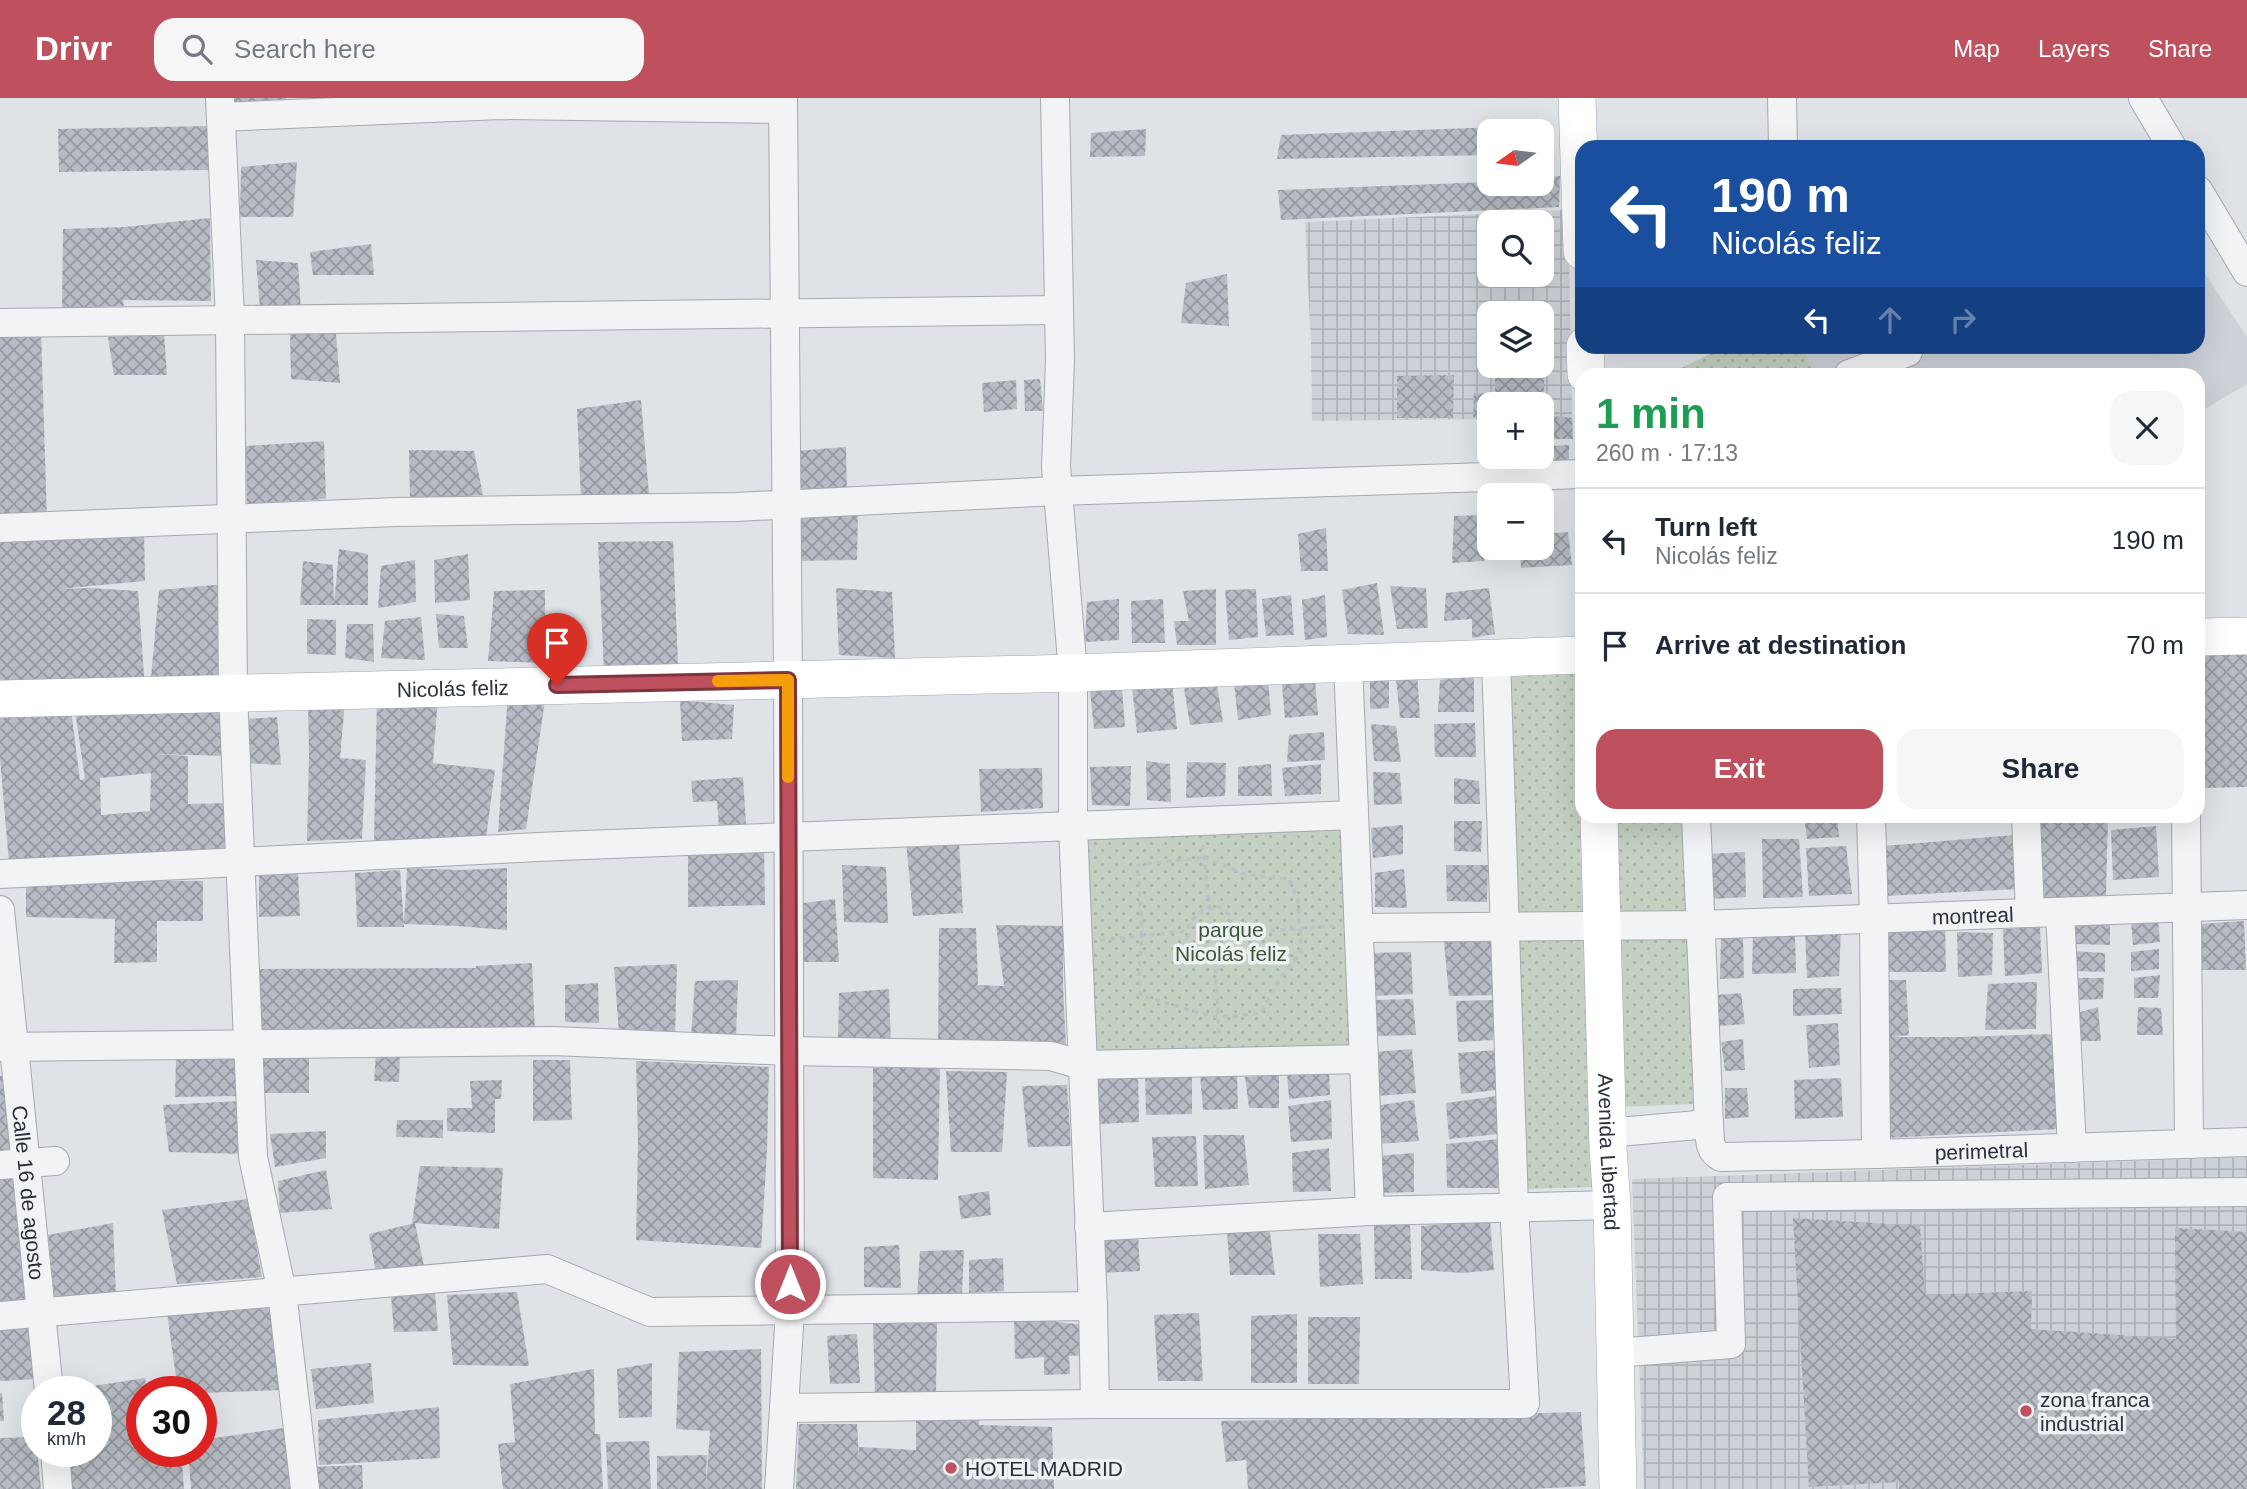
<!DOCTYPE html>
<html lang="en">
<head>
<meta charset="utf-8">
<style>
  :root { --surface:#fff; --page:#f6f6f7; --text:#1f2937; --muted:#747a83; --line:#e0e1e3; --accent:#bf505e }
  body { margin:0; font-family:Helvetica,sans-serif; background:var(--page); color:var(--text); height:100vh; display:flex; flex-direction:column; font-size:26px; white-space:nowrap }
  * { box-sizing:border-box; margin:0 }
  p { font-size:23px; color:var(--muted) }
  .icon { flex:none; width:38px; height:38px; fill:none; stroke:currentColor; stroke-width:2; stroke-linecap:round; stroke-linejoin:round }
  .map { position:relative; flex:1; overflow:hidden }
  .details { position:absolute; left:1575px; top:270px; width:630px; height:455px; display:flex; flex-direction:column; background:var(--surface); border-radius:21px; box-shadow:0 7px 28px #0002 }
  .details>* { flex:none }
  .top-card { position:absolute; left:1575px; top:42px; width:630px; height:214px; border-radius:21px; box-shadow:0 7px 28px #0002; background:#1a4fa0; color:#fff; overflow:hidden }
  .needle { width:46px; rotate:256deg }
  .buttons { position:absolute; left:1477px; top:21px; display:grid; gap:14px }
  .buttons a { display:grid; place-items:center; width:77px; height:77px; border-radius:14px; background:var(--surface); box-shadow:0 7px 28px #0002; font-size:35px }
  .speed { position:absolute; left:21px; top:1278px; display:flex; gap:14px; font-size:35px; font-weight:700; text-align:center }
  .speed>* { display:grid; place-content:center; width:91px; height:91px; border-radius:50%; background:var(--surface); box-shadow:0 7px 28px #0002; line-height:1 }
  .speed small { font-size:18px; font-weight:400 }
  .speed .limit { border:10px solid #d22; background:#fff; color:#111 }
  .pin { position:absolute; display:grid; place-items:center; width:60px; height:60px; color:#fff; margin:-72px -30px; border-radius:50% 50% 50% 0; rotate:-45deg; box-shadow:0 0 7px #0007 }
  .pin .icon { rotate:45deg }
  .me { position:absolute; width:77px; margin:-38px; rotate:0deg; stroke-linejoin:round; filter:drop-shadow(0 0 5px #0008) }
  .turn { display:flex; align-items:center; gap:24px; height:147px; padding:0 21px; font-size:32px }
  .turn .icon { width:91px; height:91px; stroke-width:2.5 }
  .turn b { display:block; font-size:49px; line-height:60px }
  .lanes { display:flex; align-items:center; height:66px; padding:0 21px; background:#0003; justify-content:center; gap:35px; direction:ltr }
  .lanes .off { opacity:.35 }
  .round { display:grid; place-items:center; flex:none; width:74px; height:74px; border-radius:21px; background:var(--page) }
  .summary { display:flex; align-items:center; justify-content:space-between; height:119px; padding:0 21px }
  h1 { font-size:42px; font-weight:700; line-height:52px; color:#1e9e55 }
  .button { display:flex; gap:14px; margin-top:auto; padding:14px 21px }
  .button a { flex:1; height:80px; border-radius:21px; background:var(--accent); color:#fff; font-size:28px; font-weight:700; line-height:80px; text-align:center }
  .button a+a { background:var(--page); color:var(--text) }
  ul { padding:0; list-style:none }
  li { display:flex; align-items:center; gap:21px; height:105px; padding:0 21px; border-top:2px solid var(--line) }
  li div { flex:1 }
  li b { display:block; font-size:26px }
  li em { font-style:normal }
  header { display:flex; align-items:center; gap:42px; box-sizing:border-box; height:98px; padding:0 35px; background:var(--accent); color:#fff }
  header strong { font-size:33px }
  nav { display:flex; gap:38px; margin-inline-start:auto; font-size:24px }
  .search { width:490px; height:63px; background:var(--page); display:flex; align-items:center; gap:18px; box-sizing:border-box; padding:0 24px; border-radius:21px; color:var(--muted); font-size:26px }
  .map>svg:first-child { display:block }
</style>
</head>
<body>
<header>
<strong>Drivr</strong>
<div class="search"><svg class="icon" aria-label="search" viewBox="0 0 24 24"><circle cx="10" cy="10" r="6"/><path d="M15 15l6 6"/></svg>Search here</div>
<nav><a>Map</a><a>Layers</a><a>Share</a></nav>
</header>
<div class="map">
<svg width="2247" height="1391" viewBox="0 0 2247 1391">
  <defs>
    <pattern id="industrial-grid" width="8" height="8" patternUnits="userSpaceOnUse" patternTransform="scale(1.75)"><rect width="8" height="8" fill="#cdd1d8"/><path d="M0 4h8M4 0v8" fill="none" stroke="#b0b4ba"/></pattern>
    <pattern id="park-dots" width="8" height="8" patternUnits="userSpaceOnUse" patternTransform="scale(1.75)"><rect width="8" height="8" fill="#c4d0c1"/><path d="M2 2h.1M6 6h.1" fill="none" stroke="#a9b3a7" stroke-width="1.8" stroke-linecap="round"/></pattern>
    <pattern id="building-cross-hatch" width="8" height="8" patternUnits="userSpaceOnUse" patternTransform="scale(1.75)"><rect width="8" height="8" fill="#b7bbc3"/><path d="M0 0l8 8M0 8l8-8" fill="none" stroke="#9598a0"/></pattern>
  </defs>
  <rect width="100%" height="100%" fill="#dfe2e7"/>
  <path fill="#cdd1d8" d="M2198 165 2247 239V286L2198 315V276H1668L1726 249 2198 248Z"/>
  <path fill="url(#industrial-grid)" fill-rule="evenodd" d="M1568 112 1572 320H1542V306H1489V321L1312 323 1311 245 1305 124ZM1489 124H1542V177H1489ZM1489 215H1542V268H1489Z
    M2247 1059V1391H1644L1632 1081Z"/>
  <path fill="url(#park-dots)" d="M1727 248 1804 249 1813 276H1669Z
    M1575 576 1594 1089 1526 1091 1506 579Z
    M1609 718H1690L1693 1006 1619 1009Z
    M1073 728 1355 732 1364 961 1082 952Z"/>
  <path fill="url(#building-cross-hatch)" fill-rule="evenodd" d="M235 0H286V8L235 10Z
    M209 28V72L59 74 58 31Z
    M1527 28V33H1489V57L1277 61 1281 37Z
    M1146 31 1145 58 1090 59 1091 35Z
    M297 64 293 119H240L241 69Z
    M1560 78 1559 109 1281 122 1278 92 1489 84V86H1542V80Z
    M210 120 211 203 123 202 124 208 62 210 63 131 125 129Z
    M371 146 374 177H313L310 154Z
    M256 162 298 165 301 213 260 211Z
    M1227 176 1229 228 1181 225 1186 185Z
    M0 231H41L47 423 0 426Z
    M290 235 336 236 340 285 291 281Z
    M164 236 167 277H114L108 239Z
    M1544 274V306H1489V319H1473L1474 295 1495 296V275Z
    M1454 277 1453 320H1397V278Z
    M1040 281 1043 313H1025L1024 282Z
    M1016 282 1017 311 984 314 982 285Z
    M641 302 649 396 581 402 577 311Z
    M1551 318 1572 320 1573 341H1552Z
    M1542 324H1545L1546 343 1542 344Z
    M324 343 326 401 247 406 246 348Z
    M1569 347V371L1540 372 1541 359 1553 358 1552 348Z
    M846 349 847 397 795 399V353Z
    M409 352 474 353 483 397 410 401Z
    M858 412 857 462 795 463 794 416Z
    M1485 417 1484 463 1452 465 1454 418Z
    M144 430 145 483 59 491 90 490 138 493 145 591 0 595V435Z
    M1326 430 1328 473H1301L1298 436Z
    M1568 434 1572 467 1521 470 1520 450H1542V436Z
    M673 443 678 567 604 573 598 444Z
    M339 451 368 456V507H300L303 463 333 467 334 506Z
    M468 456 470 502 435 505 434 462Z
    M415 462 416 504 378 510 381 468Z
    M1377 485 1384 537 1348 536 1342 492Z
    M225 486 226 589 150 590 159 492Z
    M1390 488 1426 490 1428 530 1397 531Z
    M836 490 892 494 895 560 839 557Z
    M1489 490 1495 536 1472 540V521L1444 523 1446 495Z
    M1216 491V547H1177L1174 523H1189L1183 493Z
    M1256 491 1258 539 1229 542 1225 492Z
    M545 492V565L488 563 494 493Z
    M1291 497 1294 537 1266 538 1262 501Z
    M1325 497 1327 539 1305 542 1302 502Z
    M1119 501V542L1085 544 1087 504Z
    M1163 501 1165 545H1132L1131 503Z
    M436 516 464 518 468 550H439Z
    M421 519 425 562 381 560 385 523Z
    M307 521 336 522V557L307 556Z
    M347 526H373L374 564 345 560Z
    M2198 549H2247V689L2202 690Z
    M1395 570 1417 571 1420 620H1400Z
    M1474 578V614H1438L1440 582Z
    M1389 579V610L1370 611V580Z
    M1216 580 1223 624 1190 627 1183 583Z
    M1268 580 1271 617 1238 622 1234 584Z
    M1315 582 1318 617 1285 620 1282 587Z
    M1172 583 1177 631 1137 635 1132 590Z
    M1122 591 1125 629 1094 631 1090 593Z
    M546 596 526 731 498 734 508 597Z
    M377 600H438L433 665 495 672 486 740H427V744H374Z
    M229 601 228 658 152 656 188 658V706L231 705 230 753 9 765 0 660V612H71L80 682 85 681 74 606ZM151 675 150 713 101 717 100 680Z
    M680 602 734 607 732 641 682 643Z
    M345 604 340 660 366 662 362 741 307 743 309 658 308 605Z
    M277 619 281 667 246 665V621Z
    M1475 625 1476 659H1435L1434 626Z
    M1371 626 1396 628 1401 664 1374 663Z
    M1324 634 1325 662 1287 664 1289 637Z
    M1146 663 1170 666 1171 704 1147 702Z
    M1187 664 1226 665 1225 698 1186 700Z
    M1271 666 1272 698H1238V669Z
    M1321 666V696L1285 698 1282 670Z
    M1131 668 1130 708 1092 707 1090 669Z
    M1042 670 1043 710 981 714 979 671Z
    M1373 674 1400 675 1402 706 1374 707Z
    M743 679 746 727 719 729 717 703 693 704 691 683Z
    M1454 680 1479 683 1480 706H1454Z
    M1804 718H1837L1839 739 1807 741Z
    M2038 718H2168V725L2108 722 2106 797 2045 804Z
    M1454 723H1482L1481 754 1454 753Z
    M1403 727V756L1373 760 1371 730Z
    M2156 728 2159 779 2113 782 2111 732Z
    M2015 737 2019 791 1884 798V748Z
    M1762 741H1799L1803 799 1763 800Z
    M906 743 959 744 963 815 913 818Z
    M1846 748 1852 796 1809 798 1806 750Z
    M764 750 765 807 688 809V752Z
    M1745 754 1746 799 1710 801 1708 756Z
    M842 767 886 769 888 825 844 824Z
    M1446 767H1488L1487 804 1447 803Z
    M407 770 460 772 507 770V832L458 828 404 826V829H357L355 775 400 772 404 826Z
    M1404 771 1407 810 1375 809V775Z
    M298 772 300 818 259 819V773Z
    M26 782 203 783V823H157V864L114 865 115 821 26 819Z
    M835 801 839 864H800L797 806Z
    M2110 822V847L2074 846 2076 823Z
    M2158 822 2160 844 2133 847 2131 824Z
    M2244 823 2246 872H2202L2200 826Z
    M996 827 1063 828V888L1066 949H938L939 830H976L978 887 1004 888Z
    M1945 827 1946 874H1887L1888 828Z
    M2040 829 2042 875 2005 878 2003 831Z
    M1841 832 1839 878 1807 880 1805 834Z
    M1957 834 1993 835 1992 877 1958 879Z
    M1753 836H1795L1796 875 1752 876Z
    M1721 837 1743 838 1744 880 1720 881Z
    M1444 844H1493L1497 897 1449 898Z
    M2159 851V871L2131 873V854Z
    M2074 853 2105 855V874L2075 873Z
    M1411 854 1413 896 1375 898 1372 855Z
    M532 865 535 935 252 938 257 871 476 870V868Z
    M677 866 675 938 619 936 614 869Z
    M2160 877 2158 900H2134V880Z
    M2075 880H2104L2103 901 2077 902Z
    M738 882 736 940 691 939 695 883Z
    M1887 882H1906L1909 937 1892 939H1960L2052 936 2058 1031 1886 1040Z
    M2037 884 2036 931 1985 932 1988 886Z
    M598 885 599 925 565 924V887Z
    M1841 890 1842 916 1793 918V891Z
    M889 891 891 947 838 945 839 895Z
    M1741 895 1745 926 1719 928 1717 897Z
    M1413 901 1416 937 1376 938 1374 902Z
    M1495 902 1493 942 1458 944 1456 903Z
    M2098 909 2101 943H2081L2077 915Z
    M2138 909 2161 910 2163 937H2137Z
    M1838 925 1840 967 1809 970 1806 927Z
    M1743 941 1745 972 1725 973 1721 944Z
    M1412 951 1416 995 1377 998 1374 954Z
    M1496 952 1497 992 1461 996 1458 955Z
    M239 953 242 998 175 999 176 959Z
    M309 955V995H259L257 956Z
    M376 956 400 957 399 984 374 983Z
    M533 962H570L572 1022 533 1023Z
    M636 963 769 969 767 1053 761 1150 636 1142 638 1045Z
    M940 966 938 1082 873 1080V970Z
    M1095 972 1138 973 1139 1024 1099 1026Z
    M1329 972 1330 997 1289 1001 1287 975Z
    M946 973 1007 974 1002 1054H951Z
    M1145 975H1192V1016L1146 1017Z
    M1237 976 1238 1011 1203 1012 1200 977Z
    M1279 977V1010H1249L1245 979Z
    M0 978H10L16 1058H0Z
    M1841 980 1843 1019 1795 1021 1794 982Z
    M502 982 501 1001H495V1035L447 1033V1010H472L470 983Z
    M1067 987 1071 1048 1028 1049 1022 988Z
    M1725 990H1747L1749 1019 1725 1021Z
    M1497 998 1499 1036 1449 1041 1446 1005Z
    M1331 1002 1332 1041 1291 1044 1288 1008Z
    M1414 1002 1419 1043 1378 1046 1375 1008Z
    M241 1003 247 1056 169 1054 163 1007Z
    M397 1022H443V1040L396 1039Z
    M326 1033V1060L275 1069 270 1036Z
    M1203 1037H1244L1249 1087 1205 1091Z
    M1196 1038 1198 1088 1155 1089 1152 1039Z
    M1500 1041 1498 1090H1447L1446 1046Z
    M1329 1050 1331 1093 1293 1094 1292 1055Z
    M1414 1055V1094L1378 1095 1377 1058Z
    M420 1068 503 1070 499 1131 412 1125Z
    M18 1071 35 1208 0 1210V1073Z
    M326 1072 332 1111 280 1115 278 1083Z
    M989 1093 991 1117 961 1121 958 1098Z
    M248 1101 262 1179 177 1186 162 1112Z
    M1793 1120 1920 1128 1925 1197 2032 1193 2031 1231 2176 1241 2175 1130 2247 1134V1391H1899V1384L1809 1389Z
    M1490 1122 1494 1172 1463 1175 1421 1172V1128Z
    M113 1125 116 1197 55 1206 48 1137Z
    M415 1125 424 1168 376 1175 369 1136Z
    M1374 1125 1410 1126 1412 1181H1375Z
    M1227 1132 1270 1134 1275 1177H1230Z
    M1138 1134 1140 1173 1099 1175 1098 1135Z
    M1318 1136H1360L1363 1186 1320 1189Z
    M899 1147 901 1190 864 1189V1149Z
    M964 1152 962 1196 917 1200 920 1153Z
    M1003 1160 1004 1193 969 1195V1162Z
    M517 1194 529 1268 453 1267 447 1197Z
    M435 1195 438 1233 394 1234 391 1197Z
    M273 1205 283 1292 201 1295 178 1293 167 1215Z
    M1199 1215 1203 1283H1158L1154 1217Z
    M1297 1216V1285H1251V1218Z
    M1014 1217 1056 1218V1224L1085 1227 1083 1257 1069 1258 1070 1276 1044 1277V1259L1015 1261Z
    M1308 1219H1360L1359 1286H1308Z
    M937 1222 936 1297H875L873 1226Z
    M32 1226 37 1281 0 1283V1227Z
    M857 1236 860 1285 830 1286 827 1238Z
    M761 1251 762 1391H657V1358L707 1357 706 1388 710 1333 676 1331 679 1254Z
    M371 1265 374 1305 316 1311 311 1271Z
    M652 1265V1319L619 1320 617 1271Z
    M594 1271 595 1336H600L603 1391H503L498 1346 515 1344 510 1286Z
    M145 1280 147 1293H142V1353H181L184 1391H65L63 1353H96V1293L67 1292Z
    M0 1295H2L4 1323H0Z
    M439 1309 440 1360 319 1367 318 1322Z
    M1581 1314 1586 1388 1532 1391H1248L1246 1362 1226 1364 1221 1323Z
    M916 1318H979V1327L1052 1329 1054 1391H796L799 1326H857L859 1362V1349L916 1352Z
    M290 1329 294 1391H191L188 1353H201V1342Z
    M36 1339 41 1391H0V1340Z
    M649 1343 651 1391H608L606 1344Z
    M362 1367 363 1391H314L312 1369Z"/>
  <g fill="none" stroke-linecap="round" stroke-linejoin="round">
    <defs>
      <g id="minor">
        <path d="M220 0 230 222 233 595 253 1059 282 1194 305 1391"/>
        <path d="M1055 0 1060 262 1056 369 1073 575V728L1093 1208 1095 1306"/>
        <path d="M1782 0 1783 49"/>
        <path d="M2143 0 2172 49"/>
        <path d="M221 19 500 7 783 11"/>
        <path d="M2198 92 2247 174"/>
        <path d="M0 225 1057 212"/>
        <path d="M1849 276 1908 254"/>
        <path d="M0 430 396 414 736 409 1057 393 1582 376"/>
        <path d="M1348 564 1370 1113"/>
        <path id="s1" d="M1696 718 1709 1026C1710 1039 1708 1053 1721 1059L1876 1056 2247 1044"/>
        <path d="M1871 718 1874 821 1876 1056"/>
        <path d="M2026 718 2030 815"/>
        <path d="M2186 718 2189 1046"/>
        <path d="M0 776 560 748 1354 717"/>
        <path id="s2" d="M0 812 49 1293"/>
        <path d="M2060 814 2072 1050"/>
        <path id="s3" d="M1359 830 1701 827 2247 807"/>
        <path d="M0 949 553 943 789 953 1051 958 1082 967 1364 961"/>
        <path d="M1607 1035 1709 1026"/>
        <path d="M0 1067 55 1063"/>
        <path d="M1089 1129 1370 1113 1612 1107"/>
        <path d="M0 1218 547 1171 650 1214 1093 1208"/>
        <path d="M1615 1255 1731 1246 1727 1099 2247 1094"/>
        <path d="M784 1310 1095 1306H1525L1514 1108 1496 560"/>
        <path d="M55 1353 58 1391"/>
        <path d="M779 1391 790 1212 788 582 783 0"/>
      </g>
      <g id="major">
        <path d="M1577 0 1582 153"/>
        <path d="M1585 248 1586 276"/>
        <path d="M2198 539 2247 538"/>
        <path id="s4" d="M0 601 1073 575 1582 557"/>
        <path id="s5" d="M1599 718 1608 1050 1612 1107 1618 1391"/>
      </g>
    </defs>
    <use href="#minor" stroke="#a5a9b0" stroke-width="30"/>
    <use href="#major" stroke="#9fa6b1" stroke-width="38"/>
    <path stroke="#bdc0c5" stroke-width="3.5" stroke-dasharray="5 5" stroke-linecap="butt" d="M1203 747 1209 811
      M1204 759 1245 776 1289 781 1298 802 1301 854 1281 879 1261 915C1247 916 1231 920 1216 918 1190 915 1167 903 1141 898L1139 873 1142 838 1138 767Z
      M1234 835C1235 849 1229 856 1216 861L1198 853 1188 840 1189 824 1202 813 1217 808 1230 817 1234 835 1334 828
      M1100 842 1188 833
      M1215 861 1219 939"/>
    <use href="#minor" stroke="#f1f3f5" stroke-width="28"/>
    <use href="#major" stroke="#fff" stroke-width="37"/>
  </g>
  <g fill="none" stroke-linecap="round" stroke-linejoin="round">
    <defs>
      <path id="route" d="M557 587 788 582 790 1186"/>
    </defs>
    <use href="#route" stroke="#7c343d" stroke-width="18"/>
    <use href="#route" stroke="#bf505e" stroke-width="12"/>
    <path stroke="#f59e0b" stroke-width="12" d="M718 583 788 582V679"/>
  </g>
  <g fill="#bf505e" stroke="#eef1f4" stroke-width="2.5">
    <circle cx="2026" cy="1313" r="7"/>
    <circle cx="951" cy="1370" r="7"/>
  </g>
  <g text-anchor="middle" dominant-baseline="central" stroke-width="7" stroke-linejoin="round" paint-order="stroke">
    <g font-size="21" fill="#2a303c" stroke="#eef1f4">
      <text stroke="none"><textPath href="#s4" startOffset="453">Nicolás feliz</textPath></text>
      <text stroke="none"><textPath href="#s3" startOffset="614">montreal</textPath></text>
      <text stroke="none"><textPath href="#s1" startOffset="606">perimetral</textPath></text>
      <text stroke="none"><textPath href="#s5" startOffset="336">Avenida Libertad</textPath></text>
      <text stroke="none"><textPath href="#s2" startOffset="284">Calle 16 de agosto</textPath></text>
    </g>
    <g font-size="21" fill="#3d5638" stroke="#eef1f4">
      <text x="1231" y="831">parque<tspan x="1231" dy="24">Nicolás feliz</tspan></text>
    </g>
    <g font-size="21" fill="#2a303c" stroke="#eef1f4" text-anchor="start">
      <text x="2040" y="1301">zona franca<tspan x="2040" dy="24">industrial</tspan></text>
      <text x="965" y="1370">HOTEL MADRID</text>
    </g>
  </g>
</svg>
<div class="buttons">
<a><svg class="needle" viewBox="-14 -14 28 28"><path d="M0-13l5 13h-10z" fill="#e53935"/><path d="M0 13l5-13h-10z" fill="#747a83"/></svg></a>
<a><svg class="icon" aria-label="search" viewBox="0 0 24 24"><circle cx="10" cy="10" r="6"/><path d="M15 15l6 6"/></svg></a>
<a><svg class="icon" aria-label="layers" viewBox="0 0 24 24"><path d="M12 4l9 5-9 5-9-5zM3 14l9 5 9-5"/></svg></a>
<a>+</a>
<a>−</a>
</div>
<div class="speed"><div>28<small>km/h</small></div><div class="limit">30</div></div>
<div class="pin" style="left:557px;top:587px;background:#d93025"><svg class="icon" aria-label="arrive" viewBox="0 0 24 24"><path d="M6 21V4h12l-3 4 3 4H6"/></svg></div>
<svg class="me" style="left:790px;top:1186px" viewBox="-20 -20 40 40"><circle r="17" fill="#bf505e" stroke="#fff" stroke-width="3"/><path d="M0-11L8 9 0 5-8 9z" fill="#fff"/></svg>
<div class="top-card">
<div class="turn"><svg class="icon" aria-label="left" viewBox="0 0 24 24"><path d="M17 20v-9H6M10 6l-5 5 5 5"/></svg><div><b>190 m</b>Nicolás feliz</div></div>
<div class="lanes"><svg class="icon" aria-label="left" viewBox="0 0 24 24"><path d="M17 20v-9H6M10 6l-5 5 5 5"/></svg><svg class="icon off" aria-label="ahead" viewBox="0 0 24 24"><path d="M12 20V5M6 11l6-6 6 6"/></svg><svg class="icon off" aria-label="right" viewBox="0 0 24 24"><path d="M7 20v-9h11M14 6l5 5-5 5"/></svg></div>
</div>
<section class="details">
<div class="summary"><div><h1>1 min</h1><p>260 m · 17:13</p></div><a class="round"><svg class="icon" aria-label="close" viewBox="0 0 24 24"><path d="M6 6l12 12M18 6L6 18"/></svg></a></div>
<ul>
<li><svg class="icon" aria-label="left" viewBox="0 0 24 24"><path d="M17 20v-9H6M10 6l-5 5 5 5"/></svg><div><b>Turn left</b><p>Nicolás feliz</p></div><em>190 m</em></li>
<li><svg class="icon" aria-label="arrive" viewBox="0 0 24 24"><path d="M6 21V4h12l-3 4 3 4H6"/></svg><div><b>Arrive at destination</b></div><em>70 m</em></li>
</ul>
<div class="button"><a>Exit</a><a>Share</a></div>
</section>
</div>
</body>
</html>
